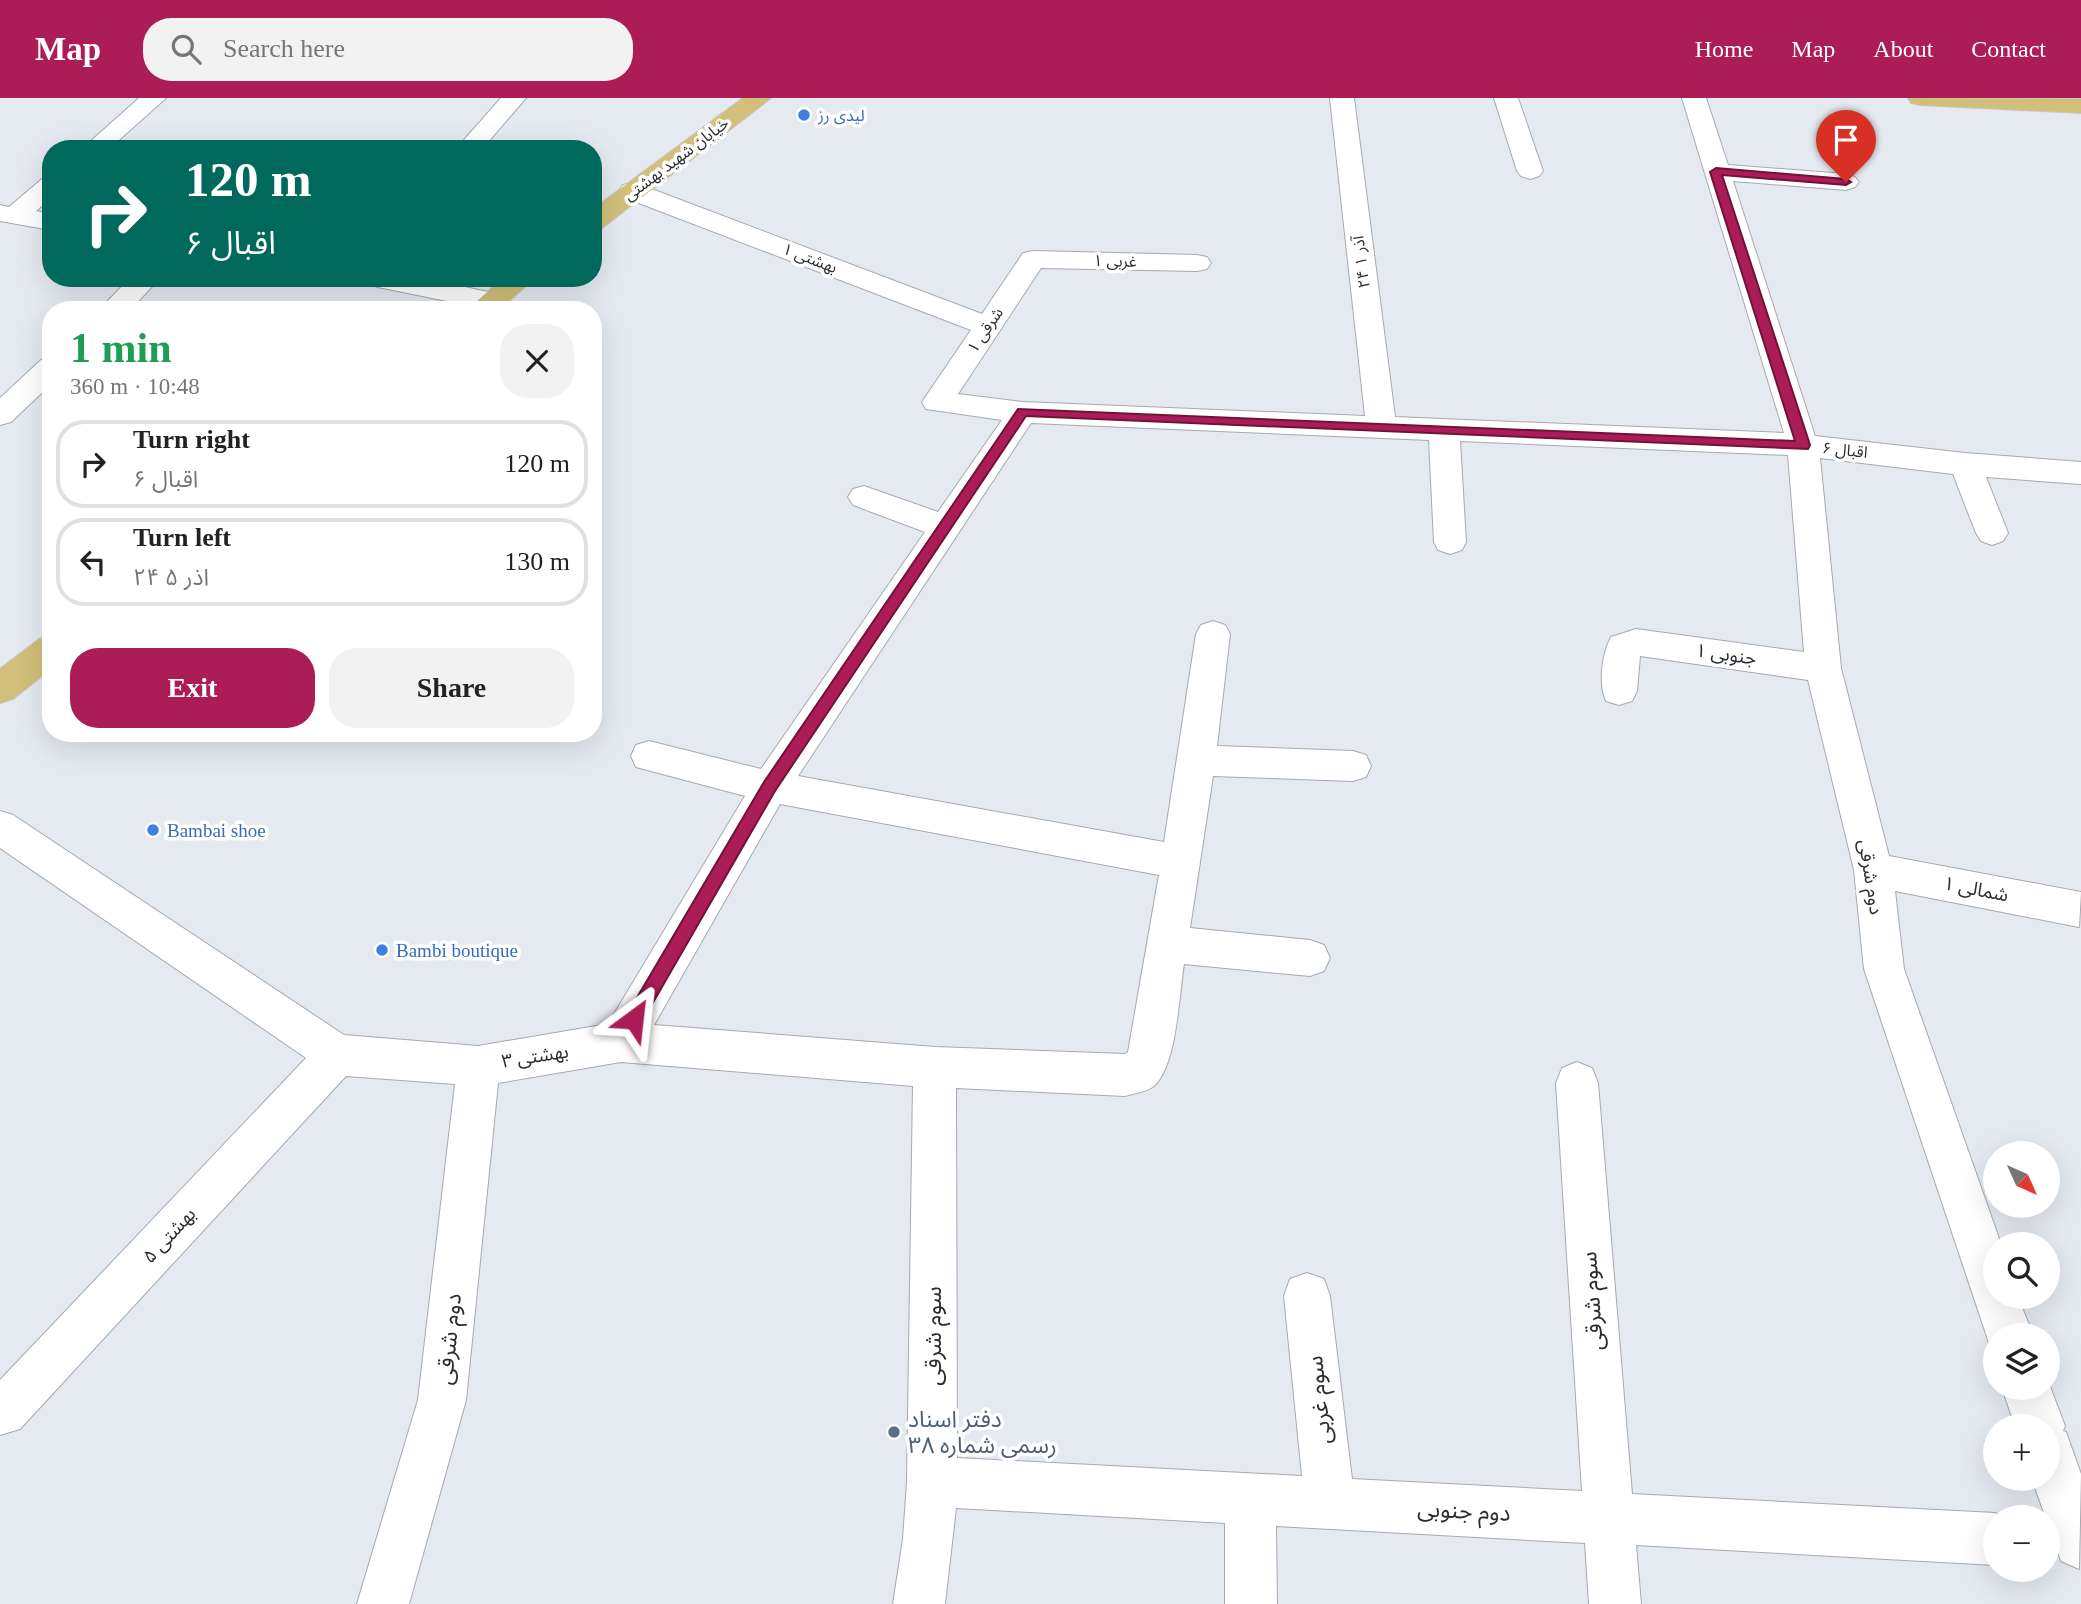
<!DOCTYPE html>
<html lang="en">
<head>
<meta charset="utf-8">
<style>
  :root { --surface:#fff; --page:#f2f2f2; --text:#222; --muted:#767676; --line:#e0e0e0; --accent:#ac1d58 }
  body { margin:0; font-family:"Times New Roman","Noto Sans Arabic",serif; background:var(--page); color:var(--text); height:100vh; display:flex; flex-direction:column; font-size:26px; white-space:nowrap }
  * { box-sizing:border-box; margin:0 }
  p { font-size:23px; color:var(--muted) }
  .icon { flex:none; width:38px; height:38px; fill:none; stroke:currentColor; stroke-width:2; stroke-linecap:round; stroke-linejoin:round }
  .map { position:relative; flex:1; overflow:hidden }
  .panel { position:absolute; left:42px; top:203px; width:560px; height:441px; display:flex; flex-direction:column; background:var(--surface); border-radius:28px; box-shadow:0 7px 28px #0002 }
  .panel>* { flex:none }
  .guide { position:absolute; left:42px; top:42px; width:560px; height:147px; border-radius:28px; box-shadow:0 7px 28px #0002; background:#00695c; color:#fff; overflow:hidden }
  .needle { width:46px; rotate:135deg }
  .fabs { position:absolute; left:1983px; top:1043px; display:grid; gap:14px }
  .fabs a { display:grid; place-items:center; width:77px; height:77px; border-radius:50%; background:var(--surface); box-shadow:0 7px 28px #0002; font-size:35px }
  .pin { position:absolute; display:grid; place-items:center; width:60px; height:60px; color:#fff; margin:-72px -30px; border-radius:50% 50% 50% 0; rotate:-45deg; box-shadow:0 0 7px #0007 }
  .pin .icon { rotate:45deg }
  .me { position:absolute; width:77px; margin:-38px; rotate:30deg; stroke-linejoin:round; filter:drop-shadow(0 0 5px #0008) }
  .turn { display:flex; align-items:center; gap:24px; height:147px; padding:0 28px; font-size:32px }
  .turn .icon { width:91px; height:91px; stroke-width:2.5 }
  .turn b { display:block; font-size:49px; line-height:60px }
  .round { display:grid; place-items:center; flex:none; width:74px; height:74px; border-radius:28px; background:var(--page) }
  .head { display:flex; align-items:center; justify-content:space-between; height:119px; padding:0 28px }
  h1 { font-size:42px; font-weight:700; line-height:52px; color:#1e9e55 }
  .cta { display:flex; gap:14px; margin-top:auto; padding:14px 28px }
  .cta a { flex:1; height:80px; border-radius:28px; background:var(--accent); color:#fff; font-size:28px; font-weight:700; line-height:80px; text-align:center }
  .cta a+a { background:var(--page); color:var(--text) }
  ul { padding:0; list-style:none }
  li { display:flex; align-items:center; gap:21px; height:88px; margin:0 14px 10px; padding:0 14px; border:4px solid var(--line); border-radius:28px }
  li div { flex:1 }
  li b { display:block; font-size:26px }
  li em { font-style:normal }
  header { display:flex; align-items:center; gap:42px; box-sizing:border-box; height:98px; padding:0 35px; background:var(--accent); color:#fff }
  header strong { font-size:33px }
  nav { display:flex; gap:38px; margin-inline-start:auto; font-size:24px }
  .search { width:490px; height:63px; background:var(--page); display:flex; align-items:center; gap:18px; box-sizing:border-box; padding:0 24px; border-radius:28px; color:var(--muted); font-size:26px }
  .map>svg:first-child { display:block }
</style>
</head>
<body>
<header>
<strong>Map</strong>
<div class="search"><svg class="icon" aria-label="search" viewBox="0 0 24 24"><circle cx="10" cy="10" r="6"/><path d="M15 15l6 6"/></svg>Search here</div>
<nav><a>Home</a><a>Map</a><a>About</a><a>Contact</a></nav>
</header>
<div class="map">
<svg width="2081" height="1506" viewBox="0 0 2081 1506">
  <rect width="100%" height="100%" fill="#e4eaf0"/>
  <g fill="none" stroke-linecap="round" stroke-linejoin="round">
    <defs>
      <path id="minor" d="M139 0H166L109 51H82Z
        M501 0H526L482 51H456Z
        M1330 0H1354L1395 319 1784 335 1682 0H1706L1728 67 1846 76 1855 79 1859 84 1855 89 1846 92 1733 83 1815 338 1965 355 2081 364V386L1986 379 2008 435 2003 443 1992 447 1981 443 1976 435 1953 376 1820 360 1841 570 1889 758 2081 794 2079 829 1895 793 1904 871 2001 1146H1995V1199H2018L2033 1237H1995V1255L1992 1254 1864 871 1854 772 1808 582 1640 558 1637 593 1632 603 1619 607 1606 603C1598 586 1602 556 1611 539L1636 531 1804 554 1788 357 1460 343 1466 444 1462 452 1450 456 1438 452 1434 444 1429 342 1031 325 798 678 1164 744 1196 536 1201 527 1213 523 1225 527 1230 536 1217 648 1353 653 1366 657 1371 668 1366 679 1353 683 1213 678 1190 830 1310 842 1324 847 1330 860 1324 873 1310 878 1184 866C1179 897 1177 965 1155 987 1148 994 1135 995 1125 998L956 990 957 1360 1302 1378 1284 1198 1290 1181 1307 1175 1324 1181 1330 1198 1352 1381 1582 1393 1556 985 1562 970 1577 964 1592 970 1598 985 1632 1396 1995 1415 2005 1419H1995V1467L1636 1447 1641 1506H1589L1585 1445 1276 1428 1277 1506H1225V1425L956 1410 945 1506H893L903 1441 907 1384 913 988 621 964 498 985 466 1302 409 1506H357L418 1302 455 986 346 978 20 1331 0 1337V1282L306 960 0 750V713L13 717 344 937 478 948 608 926 745 698 636 669 631 658 636 647 649 643 761 671 925 434 853 407 848 399 853 391 864 388 938 414 1002 322 926 311 922 304 971 232 623 99 619 93 623 87 632 85 641 87 982 216 1023 155 1033 153 1197 157 1207 159 1211 165 1207 171 1197 173 1041 170 958 296 1023 304 1365 318ZM780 706 1159 777 1128 954 1125 956 935 949 654 927Z
        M1494 0H1518L1543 73 1539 78 1530 81 1521 78 1517 73Z
        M51 79V100L36 113 51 116V132L0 123V107L9 109 42 81Z
        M130 180H160L130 212H99Z
        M364 180H423L502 197 506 203 502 209 491 212 378 189 368 186Z
        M51 259V286L11 324 0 327V300L41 262Z
        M2048 1283 2065 1328 2063 1333 2066 1334 2081 1376 2079 1471 2061 1463 2032 1381H2048V1328H2015L2002 1290H2048Z"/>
      <path id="major" d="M743 0H771L602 130 593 132V111Z
        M1908 0 2081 1V15L1920 7 1911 5Z
        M503 180H535L499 212H467Z
        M51 538V571L13 601 0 605V571L39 541Z"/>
    </defs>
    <use href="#minor" stroke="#a4aab0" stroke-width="2"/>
    <use href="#major" stroke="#c8c8c9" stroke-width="2"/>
    <use href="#minor" fill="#fff" fill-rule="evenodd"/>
    <use href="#major" fill="#d1bf7a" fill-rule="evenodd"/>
  </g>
  <path fill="#ac1d58" stroke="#701339" stroke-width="2" d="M1716 70 1846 81 1851 84 1846 87 1722 77 1810 347 1808 351 1026 318 775 693 640 927 634 929 628 927 626 921 628 915 764 684 1018 311 1795 343 1710 74Z"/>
  <g fill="#3f7fe0" stroke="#fff" stroke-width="2.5">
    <circle cx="804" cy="17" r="7"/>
    <circle cx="153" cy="732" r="7"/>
    <circle cx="382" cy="852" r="7"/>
  </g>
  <circle fill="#5c6f8a" stroke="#fff" stroke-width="2.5" cx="894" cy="1334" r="7"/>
  <g text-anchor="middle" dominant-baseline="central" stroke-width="7" stroke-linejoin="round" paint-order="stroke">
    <g font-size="16" fill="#366cbe" stroke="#fff" text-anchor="start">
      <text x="818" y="17">لیدی رز</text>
    </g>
    <g font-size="16" fill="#2b2d30" stroke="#fff">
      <text transform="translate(676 61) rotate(-37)">خیابان شهید بهشتی</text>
      <text transform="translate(810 160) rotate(21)">بهشتی ۱</text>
      <text transform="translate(1115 163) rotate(1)">غربی ۱</text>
      <text transform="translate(1361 164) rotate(-97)">۲۴ آذر ۱</text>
      <text transform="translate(985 232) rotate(-56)">شرقی ۱</text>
      <text transform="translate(1845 352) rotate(6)">اقبال ۶</text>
    </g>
    <g font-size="19" fill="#2b2d30" stroke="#fff">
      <text transform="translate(1726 556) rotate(8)">۱ جنوبی</text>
      <text transform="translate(1871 779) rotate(81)">دوم شرقی</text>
      <text transform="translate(1976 791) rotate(11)">۱ شمالی</text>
      <text transform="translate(535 958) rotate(-9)">بهشتی ۳</text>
      <text transform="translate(169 1137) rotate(-47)">بهشتی ۵</text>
    </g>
    <g font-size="19" fill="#366cbe" stroke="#fff" text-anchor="start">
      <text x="167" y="732">Bambai shoe</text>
      <text x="396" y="852">Bambi boutique</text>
    </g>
    <g font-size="23" fill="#2b2d30" stroke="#fff">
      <text transform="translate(1592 1203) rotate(-94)">سوم شرقی</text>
      <text transform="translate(933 1238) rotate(-90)">سوم شرقی</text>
      <text transform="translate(449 1241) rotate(-84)">دوم شرقی</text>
      <text transform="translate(1319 1302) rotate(-96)">سوم غربی</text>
      <text transform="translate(1464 1413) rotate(3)">دوم جنوبی</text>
    </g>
    <g font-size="23" fill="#4e5e75" stroke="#fff" text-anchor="start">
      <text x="908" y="1321">دفتر اسناد<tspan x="908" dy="26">رسمی شماره ۳۸</tspan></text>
    </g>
  </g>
</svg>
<div class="fabs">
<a><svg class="needle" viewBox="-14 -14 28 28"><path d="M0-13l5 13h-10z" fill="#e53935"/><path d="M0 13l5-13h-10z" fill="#767676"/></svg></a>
<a><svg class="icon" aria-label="search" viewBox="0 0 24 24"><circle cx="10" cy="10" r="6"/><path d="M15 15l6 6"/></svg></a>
<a><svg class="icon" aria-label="layers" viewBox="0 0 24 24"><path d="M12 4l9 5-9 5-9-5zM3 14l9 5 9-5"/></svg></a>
<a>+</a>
<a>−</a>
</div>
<div class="pin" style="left:1846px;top:84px;background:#d93025"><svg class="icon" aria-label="arrive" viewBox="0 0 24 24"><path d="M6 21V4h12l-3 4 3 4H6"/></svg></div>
<svg class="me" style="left:634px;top:921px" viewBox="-20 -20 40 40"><path d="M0-17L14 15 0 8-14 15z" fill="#ac1d58" stroke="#fff" stroke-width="4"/></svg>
<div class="guide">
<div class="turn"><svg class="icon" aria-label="right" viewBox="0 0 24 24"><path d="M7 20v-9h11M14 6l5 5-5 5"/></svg><div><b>120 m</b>اقبال ۶</div></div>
</div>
<section class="panel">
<div class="head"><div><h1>1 min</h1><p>360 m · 10:48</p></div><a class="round"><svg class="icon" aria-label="close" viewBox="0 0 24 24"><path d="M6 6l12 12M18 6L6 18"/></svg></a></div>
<ul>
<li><svg class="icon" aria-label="right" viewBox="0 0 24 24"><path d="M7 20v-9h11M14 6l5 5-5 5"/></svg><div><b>Turn right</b><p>اقبال ۶</p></div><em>120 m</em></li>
<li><svg class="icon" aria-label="left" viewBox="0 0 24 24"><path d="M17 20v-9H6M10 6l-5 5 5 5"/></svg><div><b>Turn left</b><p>۲۴ اذر ۵</p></div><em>130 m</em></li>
</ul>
<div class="cta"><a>Exit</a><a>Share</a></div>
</section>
</div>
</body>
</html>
